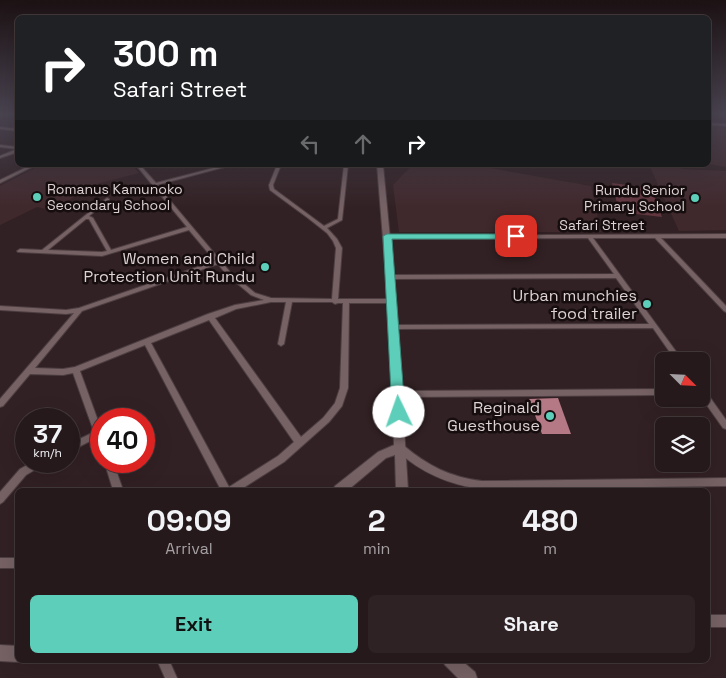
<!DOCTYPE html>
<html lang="en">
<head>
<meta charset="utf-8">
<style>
  :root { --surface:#26191b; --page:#2e2224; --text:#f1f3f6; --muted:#a4a0a3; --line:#42383a; --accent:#5dceb9 }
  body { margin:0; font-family:"Space Grotesk",sans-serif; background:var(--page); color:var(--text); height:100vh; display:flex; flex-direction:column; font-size:19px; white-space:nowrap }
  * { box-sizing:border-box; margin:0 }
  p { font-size:16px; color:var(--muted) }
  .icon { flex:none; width:28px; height:28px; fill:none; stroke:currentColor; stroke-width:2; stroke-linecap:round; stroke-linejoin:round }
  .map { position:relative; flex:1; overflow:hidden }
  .side { position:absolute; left:15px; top:488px; width:695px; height:175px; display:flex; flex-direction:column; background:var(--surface); border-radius:8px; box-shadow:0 5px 20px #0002,0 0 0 1px var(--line) }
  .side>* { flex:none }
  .guide { position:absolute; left:15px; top:15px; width:696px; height:152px; border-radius:8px; box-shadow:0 5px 20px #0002,0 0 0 1px var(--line); background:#202124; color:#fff; overflow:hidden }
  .needle { width:32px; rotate:114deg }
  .fabs { position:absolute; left:655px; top:352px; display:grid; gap:10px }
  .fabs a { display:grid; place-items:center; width:55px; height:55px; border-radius:8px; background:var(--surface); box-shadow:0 5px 20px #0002,0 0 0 1px var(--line); font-size:25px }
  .speed { position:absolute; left:15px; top:408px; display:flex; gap:10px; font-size:25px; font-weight:700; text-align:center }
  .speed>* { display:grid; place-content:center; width:65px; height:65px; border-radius:50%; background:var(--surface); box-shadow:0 5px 20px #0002,0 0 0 1px var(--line); line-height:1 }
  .speed small { font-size:12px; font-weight:400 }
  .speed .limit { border:8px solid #d22; background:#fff; color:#111 }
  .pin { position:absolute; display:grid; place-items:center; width:42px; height:42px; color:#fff; margin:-21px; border-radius:10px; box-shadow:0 2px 8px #0006 }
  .me { position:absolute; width:55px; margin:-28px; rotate:357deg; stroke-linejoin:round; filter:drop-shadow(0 0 4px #0008) }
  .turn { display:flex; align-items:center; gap:18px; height:105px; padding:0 15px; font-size:22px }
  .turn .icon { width:65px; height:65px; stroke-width:2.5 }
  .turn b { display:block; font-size:35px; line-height:42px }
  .lanes { display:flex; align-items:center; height:48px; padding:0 15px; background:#0003; justify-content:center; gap:25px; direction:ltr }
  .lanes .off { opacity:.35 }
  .eta { display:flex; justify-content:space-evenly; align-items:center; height:85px; text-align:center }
  .eta b { font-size:30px; font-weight:700; line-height:35px }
  .primary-button { display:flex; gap:10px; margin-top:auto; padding:10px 15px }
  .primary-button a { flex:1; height:58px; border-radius:8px; background:var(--accent); color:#111; font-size:20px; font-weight:700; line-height:58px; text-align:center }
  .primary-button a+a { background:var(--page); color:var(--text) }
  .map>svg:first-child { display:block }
</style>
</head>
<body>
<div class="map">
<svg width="726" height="678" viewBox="0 0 726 678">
  <rect width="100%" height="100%" fill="#322124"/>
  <path fill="#40292d" d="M709 125 726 128V167L709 164Z
    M40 165H132L139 173 89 186 54 211 37 207 0 225V186Z
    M412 165H473L591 186 601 232H399L393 185Z
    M642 165H679L682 169 726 171V230L679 231 650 167Z"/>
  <path fill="#62363f" d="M612 183 651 188 662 217 619 212Z"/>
  <path fill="#b47984" d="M558 398 571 434H542L529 399Z"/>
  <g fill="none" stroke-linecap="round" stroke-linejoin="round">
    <defs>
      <path id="minor" d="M0 113 18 114V116L1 114Z
        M709 123 726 124V126L709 125Z
        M0 127 18 129V131L0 129Z
        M0 145 18 147V152L0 158V156L17 149 0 147Z
        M31 165H36L0 183V180Z
        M136 165H140L156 183 225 165H232L157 185 230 272 255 293 271 298 332 299 336 248 333 241 327 233 308 218 278 196 270 190 269 185 277 165H281L273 185 274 189 324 226 338 219 344 165H348L342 220 327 228 337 239 342 248 338 299H392L395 301 392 303H349L348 388 342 406 329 422 284 462 240 490H221L145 345 80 371 101 429V444L98 443 96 438 69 452V444L94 432 73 373 63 375 30 374 3 406 0 407V399L74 313 66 314 0 310V306L66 310 79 308 215 261 189 230 102 256 18 252 17 251 20 249 42 250 107 198 109 199V200L89 216 93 218 111 250 187 227ZM86 219H89L107 251 102 252 48 250ZM218 264 226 274 251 295 264 300 235 305 208 314 75 367 63 369 35 368 82 311ZM271 302H286L278 344 281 346 284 344 292 302H332L335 304 338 303H343L340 388 335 403 323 418 301 437 215 318 236 309ZM209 320 294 442 278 456 229 487 151 343Z
        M726 234V238H661L726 306V312L724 311 655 238H593L683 361H676L653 328 394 329 391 327 394 325 649 324 616 278 390 279 387 277 390 275 614 274 588 238 387 239 385 238V236Z
        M701 388 704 389 726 420V429L723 428 701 397Z
        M664 389V395L398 397 395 396 394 394 395 392 398 391Z
        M400 444 403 445C428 466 450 477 482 481L726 478V486L482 489C449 485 422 473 397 451L396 448 397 445Z
        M34 461H46L45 464 26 475 3 502 0 504V492L20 469Z
        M104 461H113L123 490H113Z
        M0 558H18V568H0Z
        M708 615H726V627H708Z
        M157 660H169L177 678H165Z"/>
      <path id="tertiary" d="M377 165H383L396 301 408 490H396L395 455 386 458 348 490H333L335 486 378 452 394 445 388 301Z
        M0 645 18 646V660H22L18 662 0 661Z
        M442 660H461L475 672 477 678H458L445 665Z"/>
    </defs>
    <use href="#minor" stroke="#4c3e41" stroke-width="2"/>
    <use href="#tertiary" stroke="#4c3e41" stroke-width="2"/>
    <use href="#minor" fill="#766265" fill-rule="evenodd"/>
    <use href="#tertiary" fill="#766265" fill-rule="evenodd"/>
  </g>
  <linearGradient id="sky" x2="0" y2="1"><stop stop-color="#1c1214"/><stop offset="0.55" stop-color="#494350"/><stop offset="1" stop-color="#494350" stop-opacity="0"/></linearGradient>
  <rect width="726" height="207" fill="url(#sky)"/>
  <path fill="#5dceb9" stroke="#3c8678" d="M387 234H516L520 236 516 239H392L405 412 403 416 399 417 394 416 392 412 383 236Z"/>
  <g fill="#5dceb9" stroke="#150d0e" stroke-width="2">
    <circle cx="37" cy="197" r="5"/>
    <circle cx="695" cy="198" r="5"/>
    <circle cx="265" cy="267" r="5"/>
    <circle cx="647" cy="304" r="5"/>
    <circle cx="550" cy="416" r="5"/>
  </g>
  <g text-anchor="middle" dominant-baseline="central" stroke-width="5" stroke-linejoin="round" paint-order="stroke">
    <g font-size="14" fill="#ded2d4" stroke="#150d0e" text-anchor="start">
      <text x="47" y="189">Romanus Kamunoko<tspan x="47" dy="16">Secondary School</tspan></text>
      <text x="685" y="190" text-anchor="end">Rundu Senior<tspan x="685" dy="16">Primary School</tspan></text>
    </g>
    <g font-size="14" fill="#ded2d4" stroke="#150d0e">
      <text x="602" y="225">Safari Street</text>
    </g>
    <g font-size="16" fill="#ded2d4" stroke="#150d0e" text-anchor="end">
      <text x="255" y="258">Women and Child<tspan x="255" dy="18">Protection Unit Rundu</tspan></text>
      <text x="637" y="295">Urban munchies<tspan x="637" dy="18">food trailer</tspan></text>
      <text x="540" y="407">Reginald<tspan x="540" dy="18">Guesthouse</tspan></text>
    </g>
  </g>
</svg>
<div class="fabs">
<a><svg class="needle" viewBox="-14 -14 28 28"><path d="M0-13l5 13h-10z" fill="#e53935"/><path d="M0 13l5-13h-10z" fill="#a4a0a3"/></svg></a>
<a><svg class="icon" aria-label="layers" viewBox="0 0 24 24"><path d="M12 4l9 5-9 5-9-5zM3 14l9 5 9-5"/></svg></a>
</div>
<div class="speed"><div>37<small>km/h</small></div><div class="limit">40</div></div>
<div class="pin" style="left:516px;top:236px;background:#d93025"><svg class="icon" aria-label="arrive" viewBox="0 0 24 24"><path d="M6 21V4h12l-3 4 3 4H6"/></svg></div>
<svg class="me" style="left:399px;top:412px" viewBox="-20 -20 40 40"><circle r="19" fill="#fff"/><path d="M0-13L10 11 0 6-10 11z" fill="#5dceb9"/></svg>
<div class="guide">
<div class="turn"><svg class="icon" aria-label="right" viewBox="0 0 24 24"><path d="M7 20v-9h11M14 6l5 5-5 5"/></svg><div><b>300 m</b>Safari Street</div></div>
<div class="lanes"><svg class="icon off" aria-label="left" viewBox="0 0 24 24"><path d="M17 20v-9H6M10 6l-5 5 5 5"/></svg><svg class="icon off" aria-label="ahead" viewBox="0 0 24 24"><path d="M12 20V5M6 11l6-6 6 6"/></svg><svg class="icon" aria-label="right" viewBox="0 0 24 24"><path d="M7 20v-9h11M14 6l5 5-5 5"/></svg></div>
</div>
<section class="side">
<div class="eta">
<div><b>09:09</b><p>Arrival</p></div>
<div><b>2</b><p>min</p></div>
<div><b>480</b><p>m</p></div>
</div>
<div class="primary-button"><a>Exit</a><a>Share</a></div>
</section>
</div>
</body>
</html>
